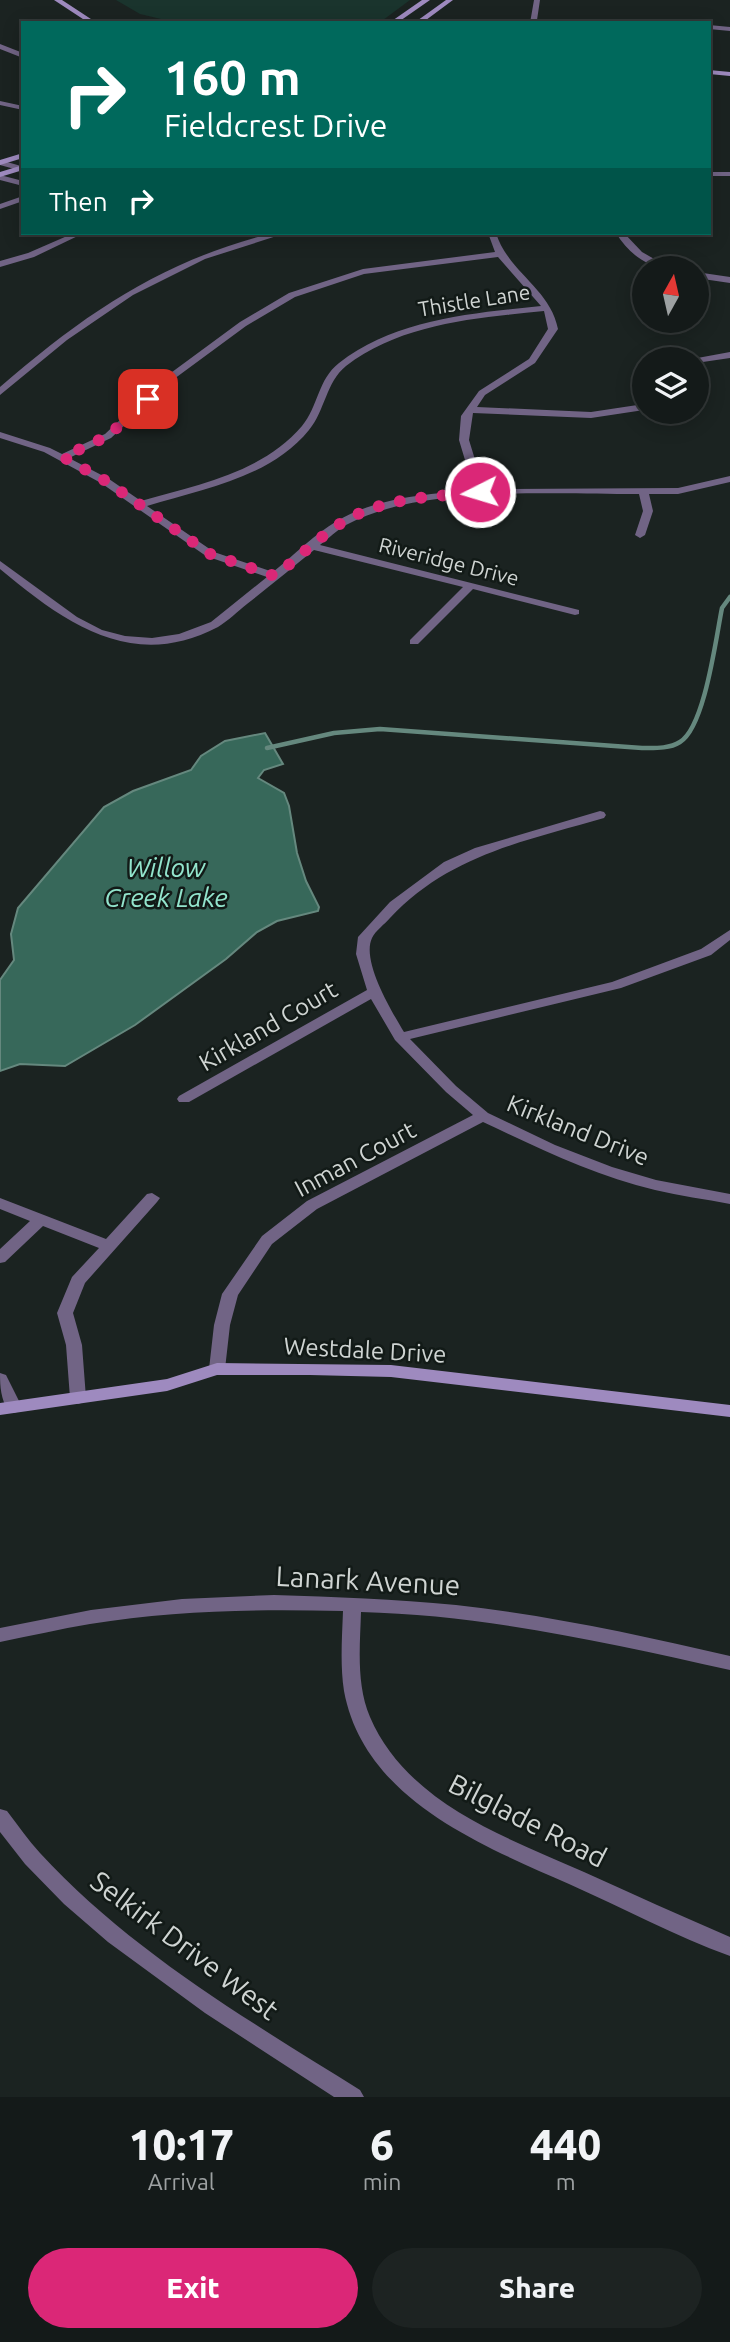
<!DOCTYPE html>
<html lang="en">
<head>
<meta charset="utf-8">
<style>
  :root { --surface:#141a19; --page:#1d2322; --text:#f1f3f6; --muted:#9da1a2; --line:#333838; --accent:#db2777 }
  body { margin:0; font-family:Ubuntu,sans-serif; background:var(--page); color:var(--text); height:100vh; display:flex; flex-direction:column; font-size:26px; white-space:nowrap }
  * { box-sizing:border-box; margin:0 }
  p { font-size:23px; color:var(--muted) }
  .icon { flex:none; width:38px; height:38px; fill:none; stroke:currentColor; stroke-width:2; stroke-linecap:round; stroke-linejoin:round }
  .map { position:relative; height:2097px; overflow:hidden }
  .panel { display:flex; flex-direction:column; background:var(--surface); flex:1 }
  .panel>* { flex:none }
  .hud { position:absolute; left:21px; top:21px; width:690px; height:214px; border-radius:0px; box-shadow:0 4px 18px #0003,0 0 0 2px var(--line); background:#00695c; color:#fff; overflow:hidden }
  .needle { width:46px; rotate:8deg }
  .buttons { position:absolute; left:632px; top:256px; display:grid; gap:14px }
  .buttons a { display:grid; place-items:center; width:77px; height:77px; border-radius:50%; background:var(--surface); box-shadow:0 4px 18px #0003,0 0 0 2px var(--line); font-size:35px }
  .pin { position:absolute; display:grid; place-items:center; width:60px; height:60px; color:#fff; margin:-30px; border-radius:14px; box-shadow:0 4px 10px #0006 }
  .me { position:absolute; width:77px; margin:-38px; rotate:265deg; stroke-linejoin:round; filter:drop-shadow(0 0 5px #0008) }
  .turn { display:flex; align-items:center; gap:24px; height:147px; padding:0 28px; font-size:32px }
  .turn .icon { width:91px; height:91px; stroke-width:2.5 }
  .turn b { display:block; font-size:49px; line-height:60px }
  .then { display:flex; align-items:center; height:66px; padding:0 28px; background:#0003; gap:14px; font-size:26px }
  .eta { display:flex; justify-content:space-evenly; align-items:center; height:119px; text-align:center }
  .eta b { font-size:42px; font-weight:800; line-height:49px }
  .cta { display:flex; gap:14px; margin-top:auto; padding:14px 28px }
  .cta a { flex:1; height:80px; border-radius:42px; background:var(--accent); color:#fff; font-size:28px; font-weight:800; line-height:80px; text-align:center }
  .cta a+a { background:var(--page); color:var(--text) }
  .map>svg:first-child { display:block }
</style>
</head>
<body>
<div class="map">
<svg width="730" height="2097" viewBox="0 0 730 2097">
  <rect width="100%" height="100%" fill="#1b2321"/>
  <path fill="#1a342d" d="M116 0H410L379 23H178L140 14Z"/>
  <path fill="#37685a" stroke="#65887e" stroke-width="2" d="M265 733 283 764 264 770 258 778 284 793 289 806 297 853 306 881 319 907 318 911 277 921 257 932 226 959 135 1025 65 1066 20 1064 0 1071V980L14 960 11 934 18 908 104 807 133 791 191 770 201 756 225 741Z"/>
  <g fill="none" stroke-linecap="round" stroke-linejoin="round">
    <path stroke="#65887e" stroke-width="4.5" d="M267 748 334 733 380 729 642 748C654 748 669 749 680 742 705 727 716 637 722 608L730 597"/>
    <path fill="#716485" fill-rule="evenodd" d="M534 0H540L537 20 567 23H530Z
      M709 25 730 27V31L709 29Z
      M0 44 23 53V58L0 49Z
      M0 101 23 106V110L0 105Z
      M0 160 21 166 22 168 18 170 0 165Z
      M709 172H730V176H709Z
      M0 175 23 181V186L0 180Z
      M23 196V201L0 209V204Z
      M74 233H84L34 257 0 267V261L28 253Z
      M273 233H286L205 259 133 295 67 340 0 395V387C86 313 161 261 273 233Z
      M488 233H496C508 272 550 288 558 329L535 363 485 395 477 407 591 412 644 404V410L591 418 473 413 469 440 484 489 678 488 730 476V482L678 494H649L653 511 645 535 640 538 635 535 643 511 639 494C554 495 422 484 346 525 337 530 329 538 320 545L579 610V614L575 615 473 589 418 644H410V640L463 587 314 550C292 568 270 586 247 604 238 611 228 621 218 627 132 672 65 623 0 569V561L77 617 102 630 125 636 152 638 179 634 211 622 267 577 206 556 101 483 44 452 0 438V432L50 448 62 454 105 434 168 375 240 322 289 293 363 269 495 252ZM498 257 541 306C473 313 395 319 339 363 318 379 318 407 302 426 262 473 197 485 141 501L109 479 69 458 111 438 174 379 246 326 295 297 364 274ZM544 311 548 329 529 359 479 391 461 416 459 440 474 490C429 494 378 497 337 521 315 534 294 555 273 572L214 552 147 506C203 489 270 478 309 430 325 411 326 382 346 366 402 323 477 318 544 311Z
      M616 233H624L642 252 670 268C647 268 628 253 616 233Z
      M696 272 730 277V283L696 278Z
      M730 352V358L696 363V359H692Z
      M600 811 604 812 606 815 604 818C525 841 449 855 390 918 385 924 375 931 372 938 361 961 392 1012 404 1032L612 982 701 949 730 930V940L711 955 621 988 410 1039 456 1086 488 1113 555 1145 612 1167 656 1180 730 1194V1204C705 1199 680 1196 655 1190 595 1176 538 1148 483 1122L317 1209 272 1244 238 1295 230 1325 225 1369 223 1373H211L209 1369 214 1325 222 1294 262 1236 307 1201 473 1115 446 1092 395 1040 371 999 189 1102H179L177 1099 179 1096 367 990 356 954 358 937 390 902 444 862 475 848Z
      M152 1193 160 1198 157 1202 85 1283 73 1313 82 1345 86 1398 84 1402 78 1404 72 1402 70 1398 66 1345 57 1313 72 1277 99 1248 43 1226 5 1262 0 1263V1249L30 1221 0 1209V1198L106 1239 147 1194Z
      M0 1373 6 1375 22 1407 20 1411 14 1413 8 1411C1 1398 0 1388 0 1373Z
      M274 1595C335 1597 395 1599 456 1605 548 1615 640 1635 730 1656V1670C609 1643 485 1615 361 1612 360 1646 356 1684 370 1717 407 1803 505 1837 584 1872 633 1894 681 1916 730 1937V1956C675 1936 623 1908 569 1884 481 1845 364 1799 344 1691 340 1665 342 1638 343 1611 258 1609 173 1610 90 1624 60 1629 30 1636 0 1642V1628L91 1610 182 1599Z
      M0 1809 7 1811C18 1825 28 1840 40 1853 130 1951 248 2020 360 2090L364 2097H334L205 2013 108 1942 64 1904 25 1864 0 1832Z"/>
    <path fill="#9e8abf" fill-rule="evenodd" d="M54 0H62L97 23H89Z
      M422 0H430L397 23H389Z
      M446 0H453L422 23H414Z
      M709 70 730 72V76L709 74Z
      M23 153V158L0 165V160Z
      M23 165V170L0 177V172Z
      M217 1363 391 1365 730 1405V1417L391 1377 310 1375H217L167 1391 0 1415V1403L167 1379Z"/>
  </g>
  <g fill="none" stroke-linecap="round" stroke-linejoin="round">
    <path stroke="#db2777" stroke-width="12" stroke-dasharray="0 21.6" d="M148 399 108 436 63 457 106 481 210 554 275 576C297 559 319 537 343 522 383 497 434 497 480 492"/>
  </g>
  <g text-anchor="middle" dominant-baseline="central" stroke-width="5" stroke-linejoin="round" paint-order="stroke">
    <g font-size="21" fill="#cfd4d2" stroke="#121a17">
      <text transform="translate(474 300) rotate(-9)">Thistle Lane</text>
      <text transform="translate(449 561) rotate(14)">Riveridge Drive</text>
    </g>
    <g font-size="24" fill="#cfd4d2" stroke="#121a17">
      <text transform="translate(268 1026) rotate(-30)">Kirkland Court</text>
      <text transform="translate(578 1130) rotate(22)">Kirkland Drive</text>
      <text transform="translate(355 1159) rotate(-28)">Inman Court</text>
      <text transform="translate(365 1350) rotate(3)">Westdale Drive</text>
    </g>
    <g font-size="26" font-style="italic" fill="#93e5cd" stroke="#121a17">
      <text x="166" y="867">Willow<tspan x="166" dy="30">Creek Lake</tspan></text>
    </g>
    <g font-size="28" fill="#cfd4d2" stroke="#121a17">
      <text transform="translate(368 1580) rotate(3)">Lanark Avenue</text>
      <text transform="translate(528 1820) rotate(27)">Bilglade Road</text>
      <text transform="translate(185 1945) rotate(37)">Selkirk Drive West</text>
    </g>
  </g>
</svg>
<div class="buttons">
<a><svg class="needle" viewBox="-14 -14 28 28"><path d="M0-13l5 13h-10z" fill="#e53935"/><path d="M0 13l5-13h-10z" fill="#9da1a2"/></svg></a>
<a><svg class="icon" aria-label="layers" viewBox="0 0 24 24"><path d="M12 4l9 5-9 5-9-5zM3 14l9 5 9-5"/></svg></a>
</div>
<div class="pin" style="left:148px;top:399px;background:#d93025"><svg class="icon" aria-label="arrive" viewBox="0 0 24 24"><path d="M6 21V4h12l-3 4 3 4H6"/></svg></div>
<svg class="me" style="left:480px;top:492px" viewBox="-20 -20 40 40"><circle r="17" fill="#db2777" stroke="#fff" stroke-width="3"/><path d="M0-11L8 9 0 5-8 9z" fill="#fff"/></svg>
<div class="hud">
<div class="turn"><svg class="icon" aria-label="right" viewBox="0 0 24 24"><path d="M7 20v-9h11M14 6l5 5-5 5"/></svg><div><b>160 m</b>Fieldcrest Drive</div></div>
<div class="then">Then<svg class="icon" aria-label="right" viewBox="0 0 24 24"><path d="M7 20v-9h11M14 6l5 5-5 5"/></svg></div>
</div>
</div>
<section class="panel">
<div class="eta">
<div><b>10:17</b><p>Arrival</p></div>
<div><b>6</b><p>min</p></div>
<div><b>440</b><p>m</p></div>
</div>
<div class="cta"><a>Exit</a><a>Share</a></div>
</section>
</body>
</html>
